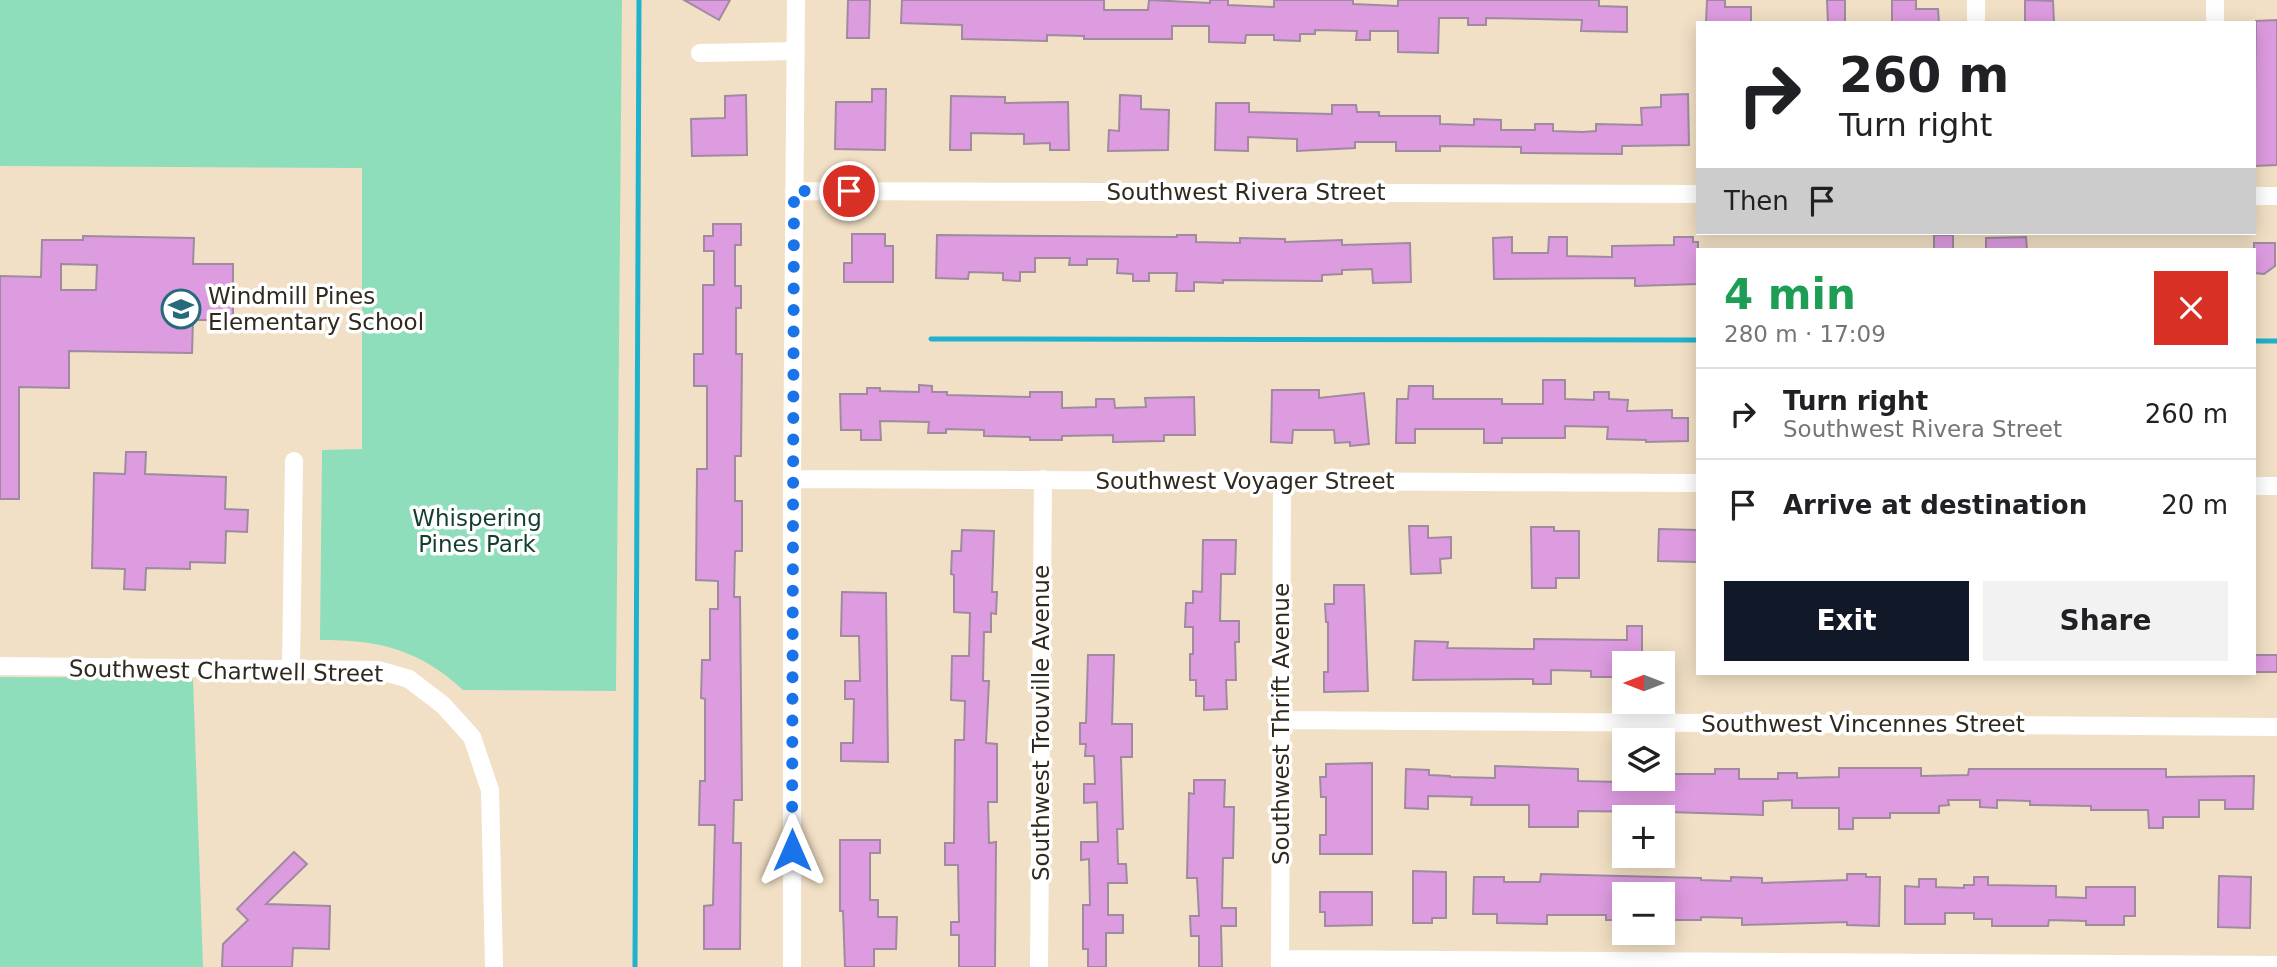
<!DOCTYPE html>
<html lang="en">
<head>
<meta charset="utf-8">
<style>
  :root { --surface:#fff; --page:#f2f2f2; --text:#202124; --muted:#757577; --line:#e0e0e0; --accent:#111827 }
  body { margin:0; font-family:"DejaVu Sans",sans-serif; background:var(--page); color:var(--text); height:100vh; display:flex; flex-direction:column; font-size:26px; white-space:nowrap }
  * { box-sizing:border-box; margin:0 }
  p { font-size:23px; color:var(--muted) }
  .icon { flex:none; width:38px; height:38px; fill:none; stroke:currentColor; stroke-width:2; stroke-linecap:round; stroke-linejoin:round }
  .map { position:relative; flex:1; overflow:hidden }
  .sheet { position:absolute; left:1696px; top:248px; width:560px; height:427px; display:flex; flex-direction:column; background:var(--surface); border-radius:0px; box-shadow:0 4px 18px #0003 }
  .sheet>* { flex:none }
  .guide { position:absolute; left:1696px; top:21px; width:560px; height:214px; border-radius:0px; box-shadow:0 4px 18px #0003; background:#fff; color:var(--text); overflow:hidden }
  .needle { width:46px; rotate:270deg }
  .tools { position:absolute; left:1612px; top:651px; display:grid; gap:14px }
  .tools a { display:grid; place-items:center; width:63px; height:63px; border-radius:0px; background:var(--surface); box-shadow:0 4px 18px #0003; font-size:35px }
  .pin { position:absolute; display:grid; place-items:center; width:60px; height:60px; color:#fff; margin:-30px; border:4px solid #fff; border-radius:50%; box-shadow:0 2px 7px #0007 }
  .me { position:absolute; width:77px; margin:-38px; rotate:0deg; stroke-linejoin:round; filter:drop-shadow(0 0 5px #0008) }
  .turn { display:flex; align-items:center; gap:24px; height:147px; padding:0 28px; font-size:32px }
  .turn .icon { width:91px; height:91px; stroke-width:2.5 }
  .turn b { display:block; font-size:49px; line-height:60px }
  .then { display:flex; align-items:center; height:66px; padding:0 28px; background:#0003; gap:14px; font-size:26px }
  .round { display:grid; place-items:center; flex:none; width:74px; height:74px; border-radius:0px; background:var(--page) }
  .headline { display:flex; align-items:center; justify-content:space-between; height:119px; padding:0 28px }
  h1 { font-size:42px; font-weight:700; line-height:52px; color:#1e9e55 }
  .action { display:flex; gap:14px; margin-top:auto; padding:14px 28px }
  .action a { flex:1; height:80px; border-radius:0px; background:var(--accent); color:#fff; font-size:28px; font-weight:700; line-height:80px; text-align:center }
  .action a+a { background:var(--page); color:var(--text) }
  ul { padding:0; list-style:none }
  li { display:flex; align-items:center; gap:21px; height:91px; padding:0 28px; border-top:2px solid var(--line) }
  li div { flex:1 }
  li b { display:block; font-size:26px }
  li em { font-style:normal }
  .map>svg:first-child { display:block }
</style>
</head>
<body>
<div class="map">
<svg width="2277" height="967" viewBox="0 0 2277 967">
  <rect width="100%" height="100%" fill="#f1e0c5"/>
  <path fill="#8fdebb" d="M0 0H622L616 691 463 690C419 649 379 640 320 640L322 450 362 449V168L0 166Z
    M0 677 193 678 203 967H0Z"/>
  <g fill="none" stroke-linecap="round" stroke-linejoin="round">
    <path stroke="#20b2cc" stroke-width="5" d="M931 339 1698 340
      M2254 341H2277
      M635 967 639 0"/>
  </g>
  <path fill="#de9ce0" stroke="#9f8aa0" stroke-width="2" fill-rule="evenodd" d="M684 0H730L719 20Z
    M848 0H870L869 38H847Z
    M902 0H1104V10H1148L1149 0 1210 3V0H1228V5L1274 7V0H1353V4L1398 6V0H1599V6L1627 7V32L1581 31 1582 20 1486 18V25H1468V18H1439L1438 53 1398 52V31H1370V40H1356L1357 31 1315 30V34H1300V41L1274 40V35H1246L1245 43 1209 42V26H1172V39H1084V36L1047 35V41L962 39V25L901 23Z
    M1707 0H1725V7H1751V23H1706Z
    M1827 0H1845V23H1828Z
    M1892 0H1916V9H1938L1939 23H1892Z
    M2025 0 2053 1 2054 23H2025Z
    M2277 20V165L2254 166 2256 21Z
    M872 89H886L885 150 835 149 836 102H872Z
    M1688 94 1689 145 1622 146V154L1521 153V147L1440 146V151H1396V142H1355V148L1297 151V139L1248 137V151L1215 150 1216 103H1249V112L1332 114V105H1356L1357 112H1379V116H1440V124L1474 125V119L1501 120V130H1535V124H1553V131L1583 132 1596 131V124L1642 125 1641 108 1661 107V95Z
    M746 95 747 155 692 156 691 119 725 118V96Z
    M1120 95 1141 96V109L1169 110 1168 150 1108 151 1109 130 1119 131Z
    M951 96 1005 97V103L1068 102 1069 150H1050V143L1024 144V134L971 133V150H950Z
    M713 224H741V245H735V286H741V308H736V354H742L741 456H735V501H742V551H735L734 597H740L742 800H734L733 843H741L740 949H704V906L713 905 715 825H699L700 781H705V699L701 698 702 660H710V609H718V581L696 580 697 469H707V386H694V354H703V285H714V251H704V236H713Z
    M852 234H885V246H893V282H844V263H852Z
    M937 235 1177 237V235H1196V242L1240 243V238L1285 239V242L1342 240V245L1410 243 1411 282 1373 283 1372 269 1342 270V274L1322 275V281L1223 280V283L1194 282V291H1176L1177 273H1149V281H1133V274L1117 273 1118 259H1087V265H1069L1070 258H1035V272H1020V281L1003 280V273L969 272 968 279 936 278Z
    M1934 235H1953V250H1934Z
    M83 236 194 238 193 264H233V320H193L192 353 69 351V388L19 387V499H0V276L41 277 42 240H83ZM61 264 97 265 96 290H61Z
    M1512 237V253H1548L1549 237H1567V256L1612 257V246L1674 245V237H1693V242H1698V284L1635 286V278L1494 279 1493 238Z
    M2026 237 2027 250H1986V238Z
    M2254 243H2275V266L2264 274 2254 273Z
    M1543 380H1565V399L1594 400V392H1609V399L1628 400 1627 411 1672 410V418H1688V441L1646 442V440L1607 439 1608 427 1565 426V438H1502V443H1484V429H1415V443H1396L1397 399H1408L1409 386H1433V399H1502V404H1543Z
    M919 385 932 386V392H947V395L1030 397V392H1062V408L1096 407V399H1114L1115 408 1146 407 1145 398 1194 397 1195 435H1164V441L1113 442V435L1062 436V440H1030V437L984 436V430L946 429V433H928L929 422 880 421 881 440H861V430H841L840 394H867V388H880V391L919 392Z
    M1272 390H1319V398L1364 393 1369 444 1350 446V442L1335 443 1334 430H1293L1292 443 1271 442Z
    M126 452H146L145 474 226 477 225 509 248 510 247 532 226 531 225 563 190 562V569L146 568 145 590 124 589 125 569 92 568 94 473 125 474Z
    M1409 526H1428V538L1451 537V558L1440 559 1441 573 1411 574Z
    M1531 527H1554V531H1579V578H1556V588H1532Z
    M1659 529 1698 530V562L1658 561Z
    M962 530 994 531 992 592H997L996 614 991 613V632H984L983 681H989L986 743 997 744V802H988L989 843 996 842 995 967H959V935H951V922H959L958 865H945V843H954L955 740H964L965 701 951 700 952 656H969L970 613 954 612V575L951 574 952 551H961Z
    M1203 540H1236L1235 574H1221L1220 621H1239V642H1235L1236 680H1226L1227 709 1204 710V696H1196V680H1190V654H1193V627H1185L1186 603H1193V591L1202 592Z
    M1334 585H1364L1368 691 1324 692V672H1328V622H1326L1325 604H1334Z
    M842 592 886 593 888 762 841 761V743H853L854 699H845V681H860L859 636H841Z
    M1627 626H1642V663H1624V677H1591V671L1551 670V684H1533V679L1413 680 1415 641 1448 642 1447 648 1534 649V639L1627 640Z
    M1088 655H1114L1112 724H1132V757H1121L1123 829H1117L1118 864H1126L1127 883H1108V915H1123V933H1106V967H1088V949H1083V905H1090L1089 859 1081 860V842H1098L1097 802 1084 803V784H1095L1094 756H1085L1086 744H1080V723H1086Z
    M2254 655H2277V672H2254Z
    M1372 763V854H1320V835H1326V797H1321L1320 777H1326V764Z
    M1495 766 1578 769V781L1619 782V779H1662V774H1715V769H1739V779H1778V773H1797V778L1839 777V768H1921V776L1968 775 1969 769H2166V777L2254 776 2253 809H2225V800H2199V817H2163V828H2149L2148 810H2091V806L2030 805V801L1997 800V808L1980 807V800H1948L1949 805 1939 806V813H1890V818H1853V829H1839V808H1792V800L1763 801V815L1668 812V817H1653V812L1578 811V827H1529V805H1471L1472 797 1428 796V809L1405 808 1406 769 1429 770V775L1450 776V777L1495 778Z
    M1194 780H1225L1224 807H1234L1233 858H1223L1222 908H1236V926H1221L1222 967H1199V936H1191L1190 916H1199L1197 878H1187L1189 793 1194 794Z
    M840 840H880V853H870V900H878V917H897L896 949H874V967H845L843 911H840Z
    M294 852 307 864 266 904 330 906 329 949 293 948 292 967H222L223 944 248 920 237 909Z
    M1413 871 1446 872V918H1432V923H1413Z
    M1541 874 1701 878V880L1731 881V877L1762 878V883L1847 880V874H1866V877H1880L1879 926 1847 925V922L1742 925V918L1701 917V920H1662V894H1624V920H1606V915H1547V924L1497 923V914H1473L1474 877H1504V882H1540Z
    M2219 876 2251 877 2250 928 2218 927Z
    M1974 877H1988V885L2056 886V897L2086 898V887H2135V916H2124V925H2086V921L2049 920 2048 926H1992V919H1974V913H1945V924H1905V886L1919 887V879H1936V887L1964 888V885H1974Z
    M1320 892H1372V925L1325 926V912H1320Z"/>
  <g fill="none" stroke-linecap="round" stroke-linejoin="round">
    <path stroke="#fff" stroke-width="18" d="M1976 23V0
      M2215 23V0
      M700 53 796 51
      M794 191 1698 194
      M2254 196H2277
      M792 479 1698 483
      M2254 486H2277
      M0 666 378 670 409 679 443 705 472 737 490 790 494 967
      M291 669 294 461
      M1281 720 2277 727
      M1280 959 2277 965
      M792 967V479L796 0
      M1039 967 1043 479
      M1280 967 1282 481"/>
  </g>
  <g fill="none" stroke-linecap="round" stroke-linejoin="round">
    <path stroke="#1a73e8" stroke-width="12" stroke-dasharray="0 21.6" d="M792 850 794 191H849"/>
  </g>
  <defs>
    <symbol id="school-ring" viewBox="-11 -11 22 22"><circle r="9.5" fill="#fff" stroke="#266b7b" stroke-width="1.5"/><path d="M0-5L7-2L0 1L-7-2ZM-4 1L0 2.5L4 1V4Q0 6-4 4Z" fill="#266b7b"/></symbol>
  </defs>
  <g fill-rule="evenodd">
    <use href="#school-ring" x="159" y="287" width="44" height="44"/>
  </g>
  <g text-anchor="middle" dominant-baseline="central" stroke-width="7" stroke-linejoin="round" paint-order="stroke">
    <g font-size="23" fill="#2f291e" stroke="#fff">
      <text x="1246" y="192">Southwest Rivera Street</text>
      <text x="1245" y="481">Southwest Voyager Street</text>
      <text transform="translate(226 671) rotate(1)">Southwest Chartwell Street</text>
      <text transform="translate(1041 723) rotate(-90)">Southwest Trouville Avenue</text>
      <text transform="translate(1281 724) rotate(-90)">Southwest Thrift Avenue</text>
      <text x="1863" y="724">Southwest Vincennes Street</text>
    </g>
    <g font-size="23" fill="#2f291e" stroke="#fff" text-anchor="start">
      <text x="208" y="296">Windmill Pines<tspan x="208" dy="26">Elementary School</tspan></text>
    </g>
    <g font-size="23" fill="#113f2e" stroke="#fff">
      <text x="477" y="518">Whispering<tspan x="477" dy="26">Pines Park</tspan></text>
    </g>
  </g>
</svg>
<div class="tools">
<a><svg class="needle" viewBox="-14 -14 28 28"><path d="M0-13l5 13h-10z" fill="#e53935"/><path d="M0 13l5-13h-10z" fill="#757577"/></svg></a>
<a><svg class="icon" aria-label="layers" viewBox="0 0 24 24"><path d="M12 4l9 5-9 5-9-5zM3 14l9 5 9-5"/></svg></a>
<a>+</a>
<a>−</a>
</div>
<div class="pin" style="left:849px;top:191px;background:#d93025"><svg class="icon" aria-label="arrive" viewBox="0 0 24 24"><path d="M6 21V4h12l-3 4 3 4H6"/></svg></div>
<svg class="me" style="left:792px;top:850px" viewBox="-20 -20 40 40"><path d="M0-17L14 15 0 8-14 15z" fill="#1a73e8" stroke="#fff" stroke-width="4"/></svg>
<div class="guide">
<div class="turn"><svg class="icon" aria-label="right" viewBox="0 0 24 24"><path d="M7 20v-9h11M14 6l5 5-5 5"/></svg><div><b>260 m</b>Turn right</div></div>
<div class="then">Then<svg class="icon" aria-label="arrive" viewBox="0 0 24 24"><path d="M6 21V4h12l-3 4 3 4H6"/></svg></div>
</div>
<section class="sheet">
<div class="headline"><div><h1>4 min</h1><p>280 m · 17:09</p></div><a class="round" style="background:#d93025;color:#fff"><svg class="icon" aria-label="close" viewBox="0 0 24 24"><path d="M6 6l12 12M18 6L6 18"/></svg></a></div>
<ul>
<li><svg class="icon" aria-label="right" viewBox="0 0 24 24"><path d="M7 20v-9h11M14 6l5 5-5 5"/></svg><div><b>Turn right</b><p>Southwest Rivera Street</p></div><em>260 m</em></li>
<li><svg class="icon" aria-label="arrive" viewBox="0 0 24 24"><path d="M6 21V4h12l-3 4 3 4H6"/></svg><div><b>Arrive at destination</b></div><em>20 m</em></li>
</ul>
<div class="action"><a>Exit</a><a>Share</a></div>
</section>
</div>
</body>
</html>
